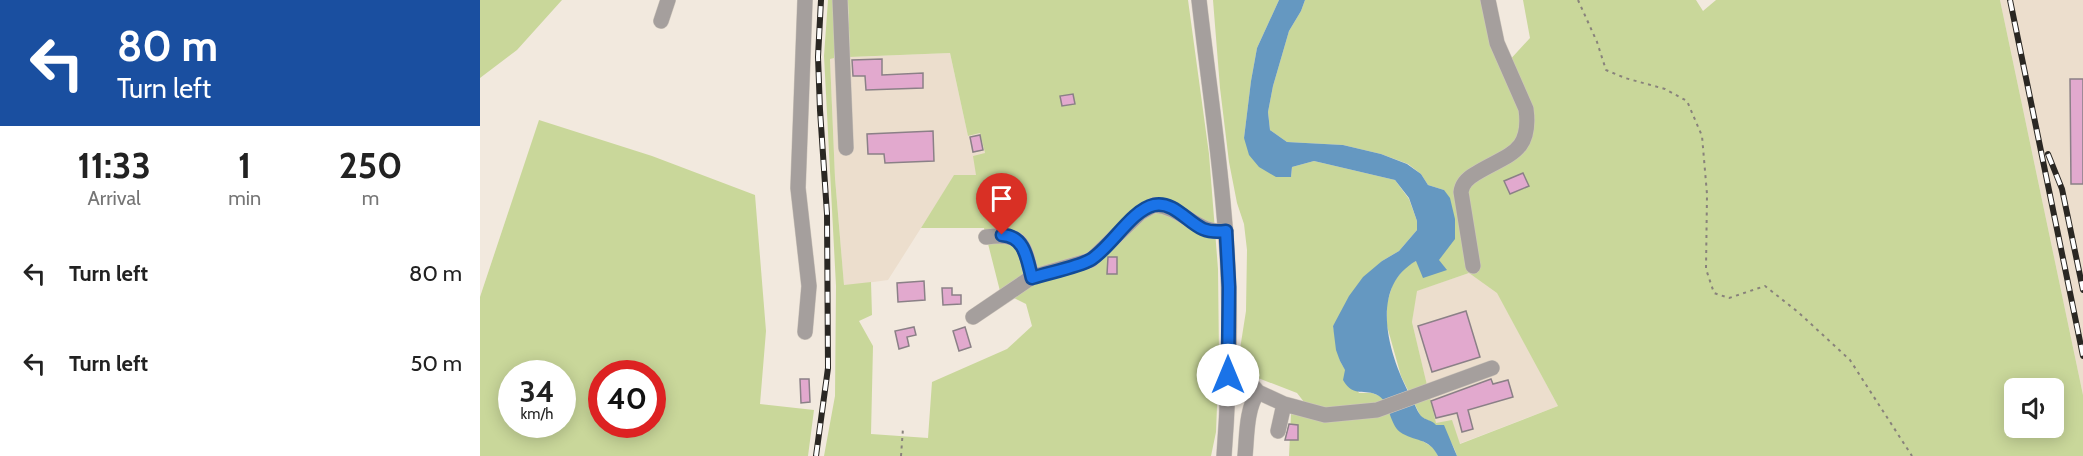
<!DOCTYPE html>
<html lang="en">
<head>
<meta charset="utf-8">
<style>
  :root { --surface:#fff; --page:#f6f6f6; --text:#222; --muted:#767676 }
  body { margin:0; font-family:Cabin,sans-serif; background:var(--page); color:var(--text); height:100vh; display:flex; flex-direction:column; font-size:22px; white-space:nowrap }
  * { box-sizing:border-box; margin:0 }
  p { font-size:20px; color:var(--muted) }
  .icon { flex:none; width:33px; height:33px; fill:none; stroke:currentColor; stroke-width:2; stroke-linecap:round; stroke-linejoin:round }
  .map { position:relative; flex:1; overflow:hidden }
  .details { display:flex; flex-direction:column; background:var(--surface); width:480px }
  .details>* { flex:none }
  .top-card { background:#1a4fa0; color:#fff; overflow:hidden }
  .buttons { position:absolute; left:1524px; top:378px; display:grid; gap:12px }
  .buttons a { display:grid; place-items:center; width:60px; height:60px; border-radius:9px; background:var(--surface); box-shadow:0 3px 15px #0003; font-size:30px }
  .speed { position:absolute; left:18px; top:360px; display:flex; gap:12px; font-size:30px; font-weight:700; text-align:center }
  .speed>* { display:grid; place-content:center; width:78px; height:78px; border-radius:50%; background:var(--surface); box-shadow:0 3px 15px #0003; line-height:1 }
  .speed small { font-size:15px; font-weight:400 }
  .speed .limit { border:9px solid #d22; background:#fff; color:#111 }
  .pin { position:absolute; display:grid; place-items:center; width:51px; height:51px; color:#fff; margin:-62px -26px; border-radius:50% 50% 50% 0; rotate:-45deg; box-shadow:0 0 6px #0007 }
  .pin .icon { rotate:45deg }
  .me { position:absolute; width:66px; margin:-33px; rotate:0deg; stroke-linejoin:round; filter:drop-shadow(0 0 4px #0008) }
  .turn { display:flex; align-items:center; gap:21px; height:126px; padding:0 18px; font-size:27px }
  .turn .icon { width:78px; height:78px; stroke-width:2.5 }
  .turn b { display:block; font-size:42px; line-height:51px }
  .eta { display:flex; justify-content:space-evenly; align-items:center; height:102px; text-align:center }
  .eta b { font-size:36px; font-weight:700; line-height:42px }
  ul { padding:0; list-style:none }
  li { display:flex; align-items:center; gap:18px; height:90px; padding:0 18px }
  li div { flex:1 }
  li b { display:block; font-size:22px }
  li em { font-style:normal }
  main { display:flex; flex:1; min-height:0 }
  .map>svg:first-child { display:block }
</style>
</head>
<body>
<main>
<section class="details">
<div class="top-card">
<div class="turn"><svg class="icon" aria-label="left" viewBox="0 0 24 24"><path d="M17 20v-9H6M10 6l-5 5 5 5"/></svg><div><b>80 m</b>Turn left</div></div>
</div>
<div class="eta">
<div><b>11:33</b><p>Arrival</p></div>
<div><b>1</b><p>min</p></div>
<div><b>250</b><p>m</p></div>
</div>
<ul>
<li><svg class="icon" aria-label="left" viewBox="0 0 24 24"><path d="M17 20v-9H6M10 6l-5 5 5 5"/></svg><div><b>Turn left</b></div><em>80 m</em></li>
<li><svg class="icon" aria-label="left" viewBox="0 0 24 24"><path d="M17 20v-9H6M10 6l-5 5 5 5"/></svg><div><b>Turn left</b></div><em>50 m</em></li>
</ul>
</section>
<div class="map">
<svg width="1603" height="456" viewBox="0 0 1603 456">
  <rect width="100%" height="100%" fill="#f2e9de"/>
  <path fill="#ecdecd" d="M1520 0H1603V395Z
    M470 53 488 136 500 133 505 153 496 175 474 176 408 280 364 286 355 178 350 58Z
    M989 273 1017 292 1078 406 979 444 956 424 932 322 936 291Z"/>
  <path fill="#c9d79a" fill-rule="evenodd" d="M0 0H82L37 50 0 78Z
    M348 0H355L354 58 350 59 355 178 364 285 391 282 392 315 379 321 393 346 391 434 448 438 452 382 527 349 552 326 546 304 520 291 504 228H441L474 175H496L493 156 505 153 500 133 488 136 470 53 370 57 368 0H708L729 154 738 269 739 355 736 432 731 456H344L355 396 356 286 344 56Z
    M733 0H799L777 48 771 81 764 138 811 177 812 167 834 161 915 180 929 199 937 221V230L919 251 902 261 853 326 860 361 879 393H892L902 397 908 410 939 439 954 448 958 456H809L811 414 827 417 828 407 817 393 778 378 762 366 760 349 766 311 767 250 764 224 757 203 749 162 740 88Z
    M825 0H1000L1013 41 1027 63 1050 38 1043 0H1216L1223 11 1236 0H1520L1603 395V456H977C972 438 958 424 941 417L921 376 907 326V303L913 283 926 266 936 261 959 260 964 190 948 185 941 174 928 164 901 154 863 145 807 142 790 130 788 112 793 86 809 31 821 11ZM989 273 1017 293 1078 406 980 444 972 420 956 423 932 322 937 291ZM1534 388H1574V428H1534Z
    M59 120 172 156 275 195 286 331 280 404 334 410 328 456H0V297ZM32 374H82V424H32ZM122 374H172V424H122Z"/>
  <path fill="#6598c1" d="M799 0H825L821 11 809 31 793 86 788 112 790 130 807 142 863 145 901 154 927 164 941 174 948 185 964 190 970 198 975 219V239L959 260 967 270 943 278 936 261C888 288 909 356 930 395 934 401 936 410 941 416 945 420 952 420 956 425H964L977 456H958C949 437 934 442 920 432 909 423 910 403 899 396 884 387 874 399 863 380L865 370 860 361 856 350 853 326 869 296 883 277 902 261 919 251 937 230V221L929 198 915 180 834 161 812 167 811 177H796L779 167 769 155 764 138 771 81 777 48Z"/>
  <path fill="#e2a9ce" stroke="#8b8087" stroke-width="1.5" d="M402 59V75L443 73V88L386 90 385 76H373L372 60Z
    M1590 79H1603V184H1591Z
    M593 94 595 104 582 106 580 96Z
    M453 131 454 161 405 163 404 154H388L387 134Z
    M500 135 503 150 493 152 490 137Z
    M1043 173 1049 186 1030 194 1024 181Z
    M628 257H637V274H627Z
    M444 281 445 300 418 302 417 283Z
    M462 288H472V295H481V304L463 305Z
    M986 311 1000 357 952 372 938 326Z
    M434 327 436 335 427 337 429 346 419 349 415 331Z
    M485 327 491 347 479 351 473 331Z
    M320 379H329L330 402 321 403Z
    M1011 379 1013 384 1028 380 1033 397 988 410 993 429 982 432 977 413 956 418 951 401Z
    M809 424 818 425V440H805Z"/>
  <g fill="none" stroke-linecap="round" stroke-linejoin="round">
    <defs>
      <path id="minor" d="M360 0 366 148
        M719 0C727 71 738 142 744 214 752 294 750 376 744 456
        M181 21 188 0
        M506 237C544 232 544 245 552 277
        M993 266 981 192C982 183 988 178 995 174 1027 154 1052 154 1046 109L1017 43 1008 0
        M493 317 552 277 611 260 660 213 674 205C704 207 717 235 746 231
        M325 332 329 286 318 188 325 0
        M749 375H756L767 379 778 392 804 404 845 415 897 410 1012 368
        M798 431 804 404
        M765 456C767 436 766 409 778 392"/>
    </defs>
    <use href="#minor" stroke="#cec6bc" stroke-width="16"/>
    <path stroke="#88827b" stroke-width="2" stroke-dasharray="3 4.5" stroke-linecap="butt" d="M1098 0 1117 42 1126 70 1145 78 1185 89 1207 101 1222 136 1227 194 1226 269 1234 293 1249 298 1285 286 1318 312 1370 360 1432 456
      M421 456 423 428"/>
    <use href="#minor" stroke="#a59f9d" stroke-width="15"/>
    <defs>
      <path id="rail" d="M1530 0 1603 356
        M1568 154 1582 189 1603 290
        M336 456 348 368 347 214 340 110 338 57 341 0"/>
    </defs>
    <use href="#rail" stroke="#2a2723" stroke-width="6"/>
    <use href="#rail" stroke="#fff" stroke-width="4" stroke-dasharray="11" stroke-linecap="butt"/>
  </g>
  <g fill="none" stroke-linecap="round" stroke-linejoin="round">
    <defs>
      <path id="route" d="M522 235C545 236 547 259 552 278 567 273 598 267 610 260 630 249 651 210 674 205 694 201 707 222 723 229 730 232 738 232 746 231L749 287 748 375"/>
    </defs>
    <use href="#route" stroke="#114b97" stroke-width="15"/>
    <use href="#route" stroke="#1a73e8" stroke-width="10"/>
  </g>
</svg>
<div class="buttons">
<a><svg class="icon" aria-label="sound" viewBox="0 0 24 24"><path d="M4 9h4l5-4v14l-5-4H4zM17 9q2 3 0 6"/></svg></a>
</div>
<div class="speed"><div>34<small>km/h</small></div><div class="limit">40</div></div>
<div class="pin" style="left:522px;top:235px;background:#d93025"><svg class="icon" aria-label="arrive" viewBox="0 0 24 24"><path d="M6 21V4h12l-3 4 3 4H6"/></svg></div>
<svg class="me" style="left:748px;top:375px" viewBox="-20 -20 40 40"><circle r="19" fill="#fff"/><path d="M0-13L10 11 0 6-10 11z" fill="#1a73e8"/></svg>
</div>
</main>
</body>
</html>
